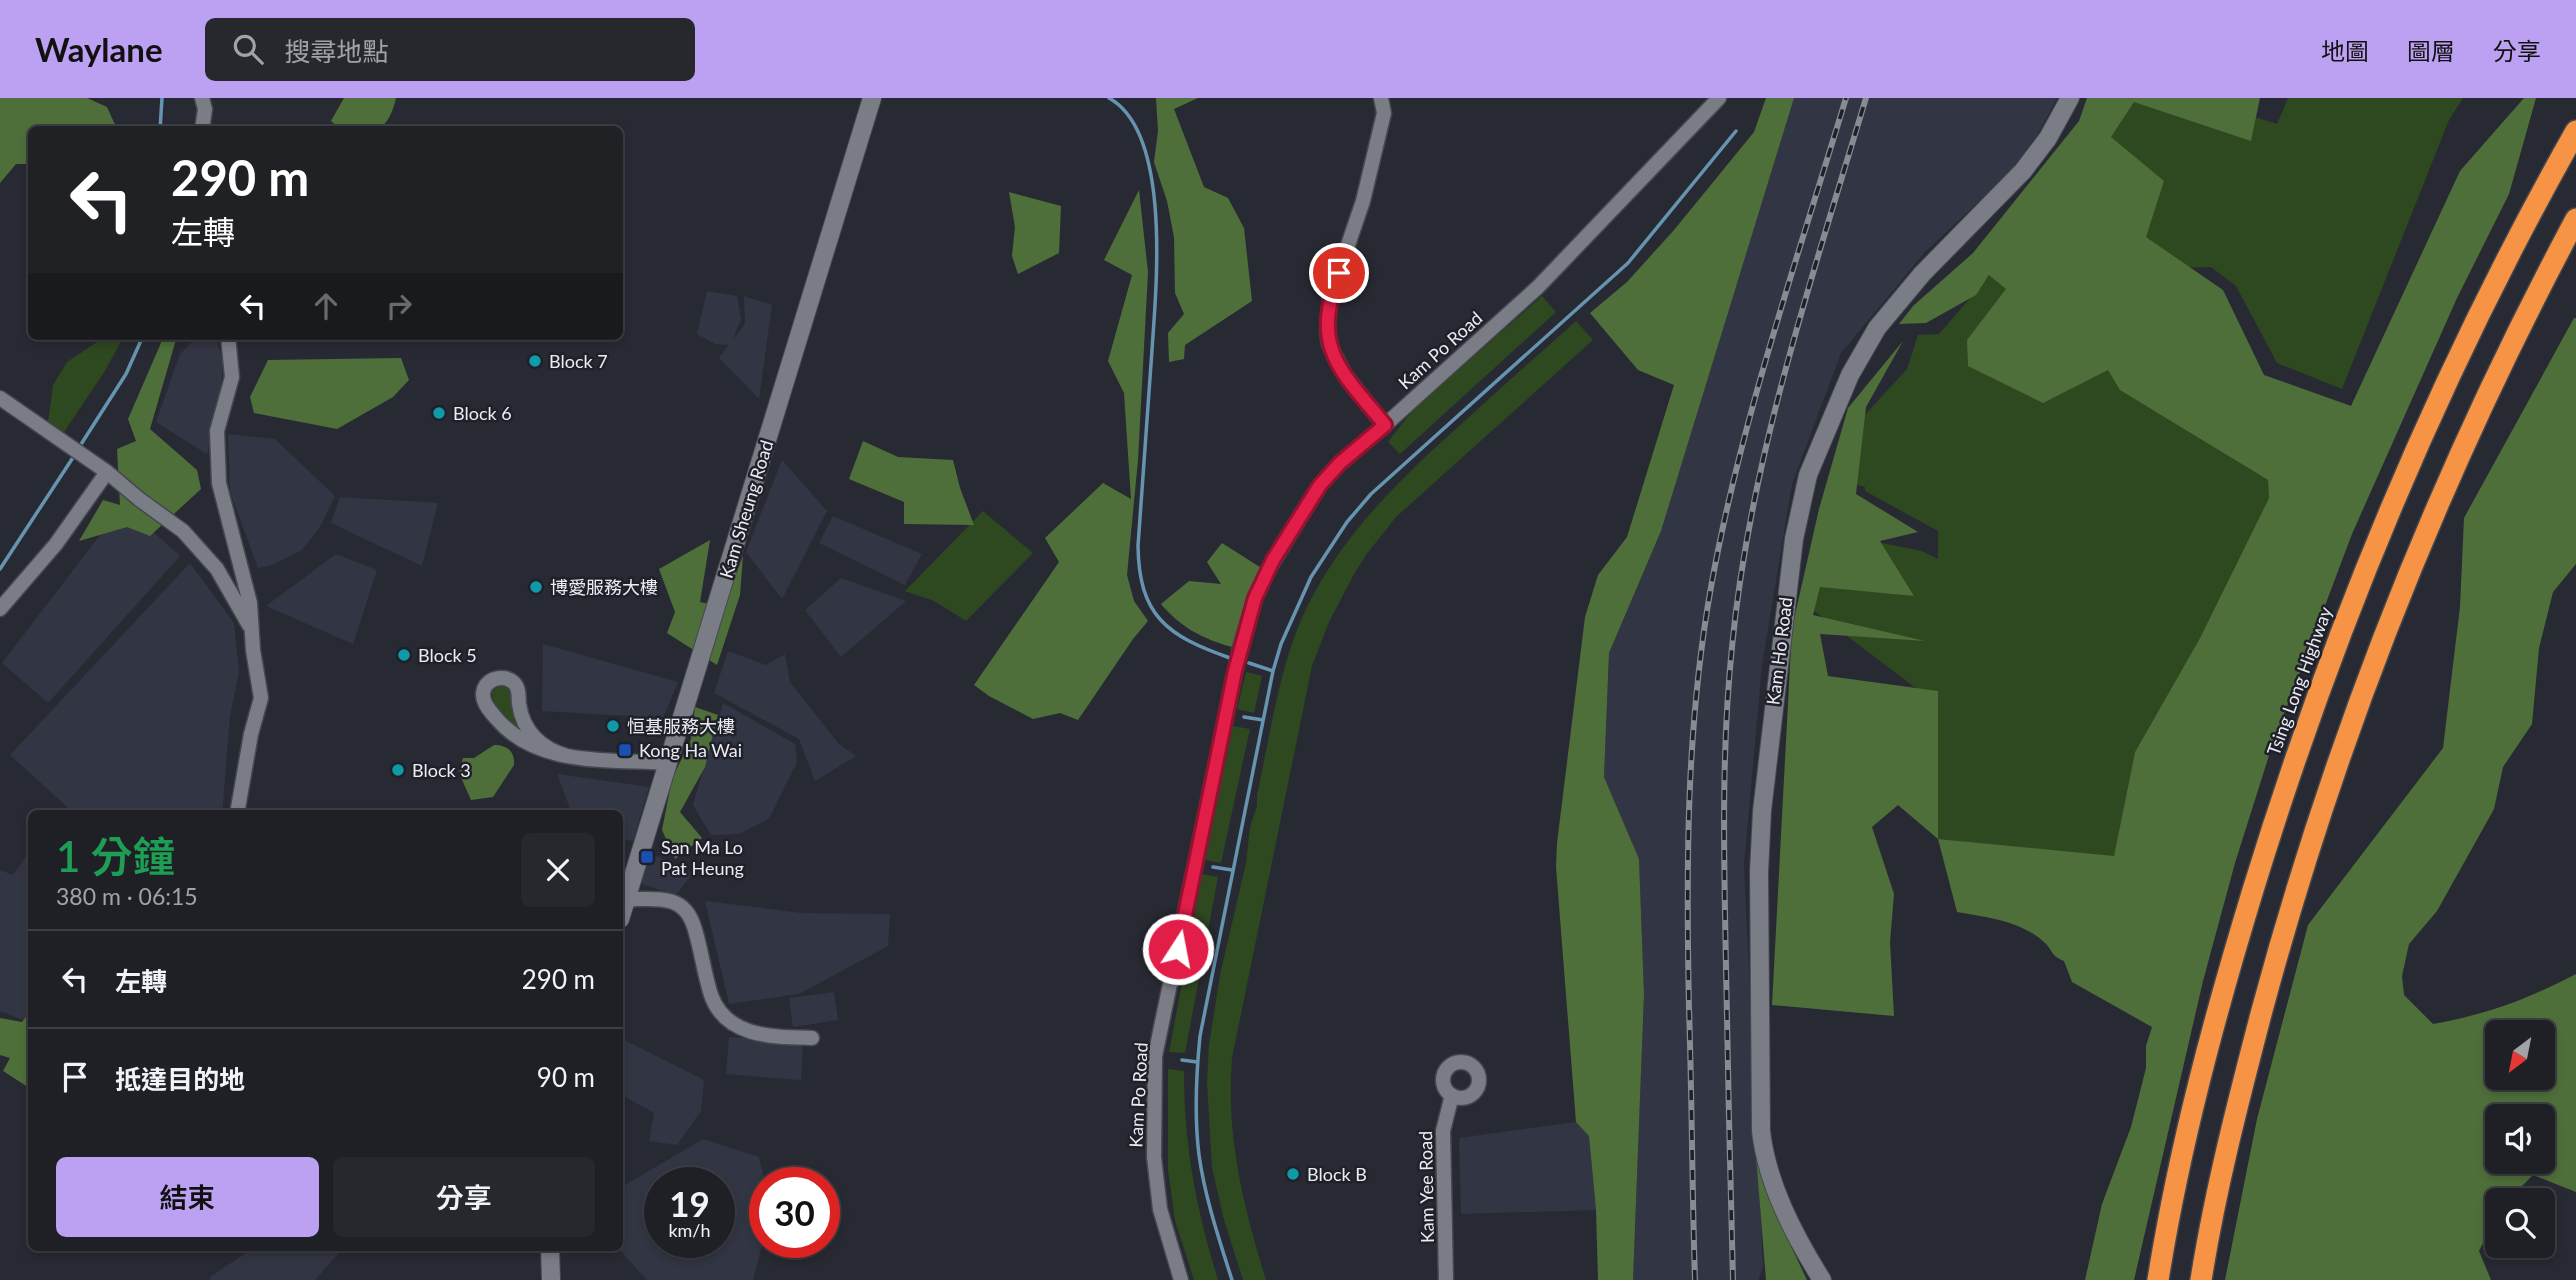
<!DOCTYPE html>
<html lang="zh-TW">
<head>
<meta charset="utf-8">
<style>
  :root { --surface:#1e2026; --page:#26282e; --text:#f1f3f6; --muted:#a1a3a7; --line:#3c3e43; --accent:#bca0f2 }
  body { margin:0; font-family:Lato,"Noto Sans TC",sans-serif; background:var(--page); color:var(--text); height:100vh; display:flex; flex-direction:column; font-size:26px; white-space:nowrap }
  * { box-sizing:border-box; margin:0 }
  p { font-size:23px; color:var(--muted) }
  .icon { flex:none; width:38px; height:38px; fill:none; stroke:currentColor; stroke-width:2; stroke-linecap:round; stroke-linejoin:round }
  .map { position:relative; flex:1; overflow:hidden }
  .side { position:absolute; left:28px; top:712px; width:595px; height:441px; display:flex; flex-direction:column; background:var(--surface); border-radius:10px; box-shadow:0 4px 10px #0003,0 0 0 2px var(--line) }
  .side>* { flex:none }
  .banner { position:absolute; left:28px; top:28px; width:595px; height:214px; border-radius:10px; box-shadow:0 4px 10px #0003,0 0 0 2px var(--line); background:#202124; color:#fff; overflow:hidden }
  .needle { width:46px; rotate:212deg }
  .buttons { position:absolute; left:2485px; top:922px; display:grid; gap:14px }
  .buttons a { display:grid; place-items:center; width:70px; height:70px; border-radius:10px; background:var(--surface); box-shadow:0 4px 10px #0003,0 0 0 2px var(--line); font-size:35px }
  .speed { position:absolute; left:644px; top:1069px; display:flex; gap:14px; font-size:35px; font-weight:700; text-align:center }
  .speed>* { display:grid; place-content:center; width:91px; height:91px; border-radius:50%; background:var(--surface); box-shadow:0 4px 10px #0003,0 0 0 2px var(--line); line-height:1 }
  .speed small { font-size:18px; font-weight:400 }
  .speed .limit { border:10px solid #d22; background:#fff; color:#111 }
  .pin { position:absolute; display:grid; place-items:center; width:60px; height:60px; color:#fff; margin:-30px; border:4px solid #fff; border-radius:50%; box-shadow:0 2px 7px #0007 }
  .me { position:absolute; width:77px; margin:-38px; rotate:11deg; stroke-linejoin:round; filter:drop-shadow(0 0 5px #0008) }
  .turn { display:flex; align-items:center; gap:24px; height:147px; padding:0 28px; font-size:32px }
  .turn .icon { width:91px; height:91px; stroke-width:2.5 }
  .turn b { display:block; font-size:49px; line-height:60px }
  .lanes { display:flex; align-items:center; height:66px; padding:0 28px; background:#0003; justify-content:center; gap:35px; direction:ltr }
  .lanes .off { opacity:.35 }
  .round { display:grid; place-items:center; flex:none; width:74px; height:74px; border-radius:10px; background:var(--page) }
  .overview { display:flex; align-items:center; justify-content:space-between; height:119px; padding:0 28px }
  h1 { font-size:42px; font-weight:600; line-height:52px; color:#1e9e55 }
  .primary-button { display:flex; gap:14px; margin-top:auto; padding:14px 28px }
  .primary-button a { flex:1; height:80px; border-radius:10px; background:var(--accent); color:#111; font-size:28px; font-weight:600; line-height:80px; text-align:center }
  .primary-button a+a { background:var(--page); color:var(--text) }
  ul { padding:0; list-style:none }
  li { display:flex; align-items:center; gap:21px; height:98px; padding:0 28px; border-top:2px solid var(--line) }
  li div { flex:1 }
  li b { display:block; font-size:26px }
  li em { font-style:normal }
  header { display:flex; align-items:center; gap:42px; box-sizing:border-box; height:98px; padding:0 35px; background:var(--accent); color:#111 }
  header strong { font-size:33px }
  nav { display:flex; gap:38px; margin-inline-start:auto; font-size:24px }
  .search { width:490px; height:63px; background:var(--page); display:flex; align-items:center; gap:18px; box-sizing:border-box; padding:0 24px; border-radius:10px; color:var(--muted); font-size:26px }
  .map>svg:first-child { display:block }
</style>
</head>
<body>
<header>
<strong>Waylane</strong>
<div class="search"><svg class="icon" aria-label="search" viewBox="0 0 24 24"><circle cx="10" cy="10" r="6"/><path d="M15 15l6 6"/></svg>搜尋地點</div>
<nav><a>地圖</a><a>圖層</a><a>分享</a></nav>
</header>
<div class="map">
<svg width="2576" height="1182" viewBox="0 0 2576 1182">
  <rect width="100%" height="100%" fill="#282a33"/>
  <path fill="#323543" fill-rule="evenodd" d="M1794 0H2057L2038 36 2011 73 1925 154 1841 255 1792 386 1762 567 1744 767 1763 1170 1758 1182H1633L1644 896 1639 761 1604 679 1609 555 1661 433Z
    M707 193 737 198 741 221 732 243 745 226 744 198 772 207 759 301 719 260 729 247 715 246 697 236Z
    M198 238H215L223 263 221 290 207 356 156 324 180 256Z
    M228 336 275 341 335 398 320 429 302 452 272 467 258 470 230 394Z
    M782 362 827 413 782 501 746 454Z
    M340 399 438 405 422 468 331 425Z
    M123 407 180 458 48 605 2 565Z
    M833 418 922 456 905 487 819 445Z
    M336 456 377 472 353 546 266 508Z
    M190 465 234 525 239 574 230 618 222 716H75L10 657Z
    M841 480 906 503 841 559 805 512Z
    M543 546 678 584 663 620 542 613Z
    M728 553 766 567 785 556 790 584 838 645 856 658 815 683 799 641 714 595Z
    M723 605 795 646 797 664 769 721 739 736 711 737 693 707Z
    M557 676 649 689 633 743 620 741V716H572Z
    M31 751 32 921 29 924 0 913V772L13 777Z
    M652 756 693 775 676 797 636 784Z
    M705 803 802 815 890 816 888 848 799 896 729 906Z
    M834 894 838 922 793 929 789 900Z
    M729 939 803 944 801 982 726 976Z
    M620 940 704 982 701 1013 677 1047 649 1043 654 1015 620 996Z
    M1576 1024 1589 1037 1596 1112 1461 1116 1459 1040Z
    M703 1041 759 1059 765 1087V1134L753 1182H647L618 1150 620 1090ZM660 1085H719V1144H660Z
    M253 1150H343L315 1182H211L209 1180Z"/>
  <path fill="#2e481f" d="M2132 0H2195L2277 26 2288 0H2463L2449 22 2342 291 2277 265 2236 188 2211 169 2030 172Z
    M2004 161 2232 360 2268 382 2269 400 2200 540 2135 654 2114 759 1938 741V607L1805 506 1831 435 1922 453 1938 461V433L1865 393V389L1845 383 1851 332 1907 271 1918 237 1939 236Z
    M1542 198 1556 214 1400 356 1388 344 1412 313Z
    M1576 223 1593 242 1396 419 1366 457 1353 478 1329 524 1312 568 1232 960C1226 1040 1243 1106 1266 1182H1243L1224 1122 1212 1070 1207 984 1209 947 1220 877 1246 765 1250 729 1257 708V697C1269 642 1277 584 1297 532 1332 444 1400 381 1469 319 1504 287 1540 255 1576 223Z
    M106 238H118L120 245 105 273 64 334 48 324 53 287 67 264Z
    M983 413 1033 455 966 523 934 503 905 493Z
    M1246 574 1262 578 1254 615 1237 611Z
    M499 587 507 589 510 593 513 616 521 632C509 623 491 609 492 593Z
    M1233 628 1250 631 1221 765 1205 762Z
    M1202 776 1218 779 1185 955 1169 954Z
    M1168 971 1184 973C1184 1049 1196 1109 1218 1182H1194L1175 1123 1168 1072Z"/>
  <path fill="#4e6f3a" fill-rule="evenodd" d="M0 0H87L107 9 117 31 32 32 31 66H16L0 85Z
    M344 0H396C387 38 374 32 340 31L331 23Z
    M1156 0H1198L1174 11 1204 89 1228 100 1244 130 1252 203 1185 247 1184 261 1169 264 1168 235 1184 216 1175 195 1174 139 1167 103 1154 64 1158 33Z
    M1766 0H1794L1661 433 1609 555 1604 679 1639 761 1644 896 1633 1182H1598L1596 1112 1589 1038 1576 1024 1556 769 1557 745 1585 519 1598 477 1627 439 1674 287 1638 272 1590 215 1627 184 1674 132 1754 34Z
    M2087 0H2260L2251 43 2134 4 2111 39 2164 83 2146 139 2223 192 2264 277 2351 308 2460 73 2524 0H2536L2509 96 2457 200 2352 436 2272 648 2235 765 2203 883 2134 1182H2085L2102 1106 2131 1029 2146 970V948L2152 929 2072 884 2064 863C2050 857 2054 854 2045 845 2022 823 1986 819 1957 814L1938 741 1898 707 1872 729 1894 796 1890 844 1894 918 1772 907 1792 530 1819 411 1848 310 1903 243 1866 309 1856 396 1918 434 1880 443 1914 498 1820 489 1813 517 1925 543 1820 536 1828 578 1938 593V741L2114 758 2135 654 2200 540 2269 400 2268 382 2120 292 2108 272 2043 305 1968 268 1967 242 2006 191 1989 177 1976 197 1926 225 1899 226 1913 208 1973 155 2079 23Z
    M1139 92 1148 174 1138 362 1127 477 1134 503 1148 523 1133 541 1078 622 1060 615 1033 621 989 598 974 587 1059 464 1045 440 1103 385 1131 401 1124 295 1108 263 1132 177 1104 162Z
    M1009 94 1061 108 1059 155 1018 176 1012 158 1015 129Z
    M2574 220H2576V466L2553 494 2539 550 2532 626 2503 669 2494 711 2437 813 2409 846 2402 878 2404 897 2433 926C2488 916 2526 902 2576 876V1094L2533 1077 2508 1102H2497V1119L2479 1153 2491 1182H2225L2257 1021 2308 827 2443 650 2460 509 2464 420ZM2497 934H2543V980H2497ZM2497 1018H2543V1064H2497Z
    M164 238H177L150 331 197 372 201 391 150 438 127 429 79 443 103 402 120 407 117 351 136 343 128 321Z
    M401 260 409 282 393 299 337 331 254 315 250 299 268 262Z
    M863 343 898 359 953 362 960 390 974 427 904 426V404L849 381Z
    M710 442 700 504 723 509 743 458 740 497 717 567 667 535 675 514 659 471Z
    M1222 445 1263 471 1232 549C1203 541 1180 529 1161 506L1189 483 1221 486 1207 464Z
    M695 609 718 617 705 669 680 714 702 740 675 761 662 732 672 681 691 641Z
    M494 647C508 647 515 654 514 667L493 699 471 702 459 675 463 660H474Z
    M31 912V991L3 973 10 960 0 957V920L22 924Z
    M1755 1046 1774 1112 1807 1182H1766Z"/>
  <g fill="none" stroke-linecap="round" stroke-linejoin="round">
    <path stroke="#6694b0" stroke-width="3.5" d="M1109 0C1172 35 1156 191 1152 252 1147 317 1143 383 1138 448 1139 518 1167 538 1230 560
      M160 32 162 0
      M78 351 126 276 143 238
      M0 471 74 358
      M1249 565 1273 573
      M1244 619 1263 622
      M1213 769 1232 772
      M1182 962 1197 964
      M1232 1182C1219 1141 1205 1100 1199 1057 1194 1017 1196 978 1200 938L1273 573 1281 546 1311 479 1347 424 1371 396 1628 165 1736 33"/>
    <defs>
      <path id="minor" d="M202 0 205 11 202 32
        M1381 0 1384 15 1363 103 1330 200 1327 234 1329 246 1345 277 1385 327
        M228 238 232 279 217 333 219 385 250 505 253 552 261 600 251 636 237 716
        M0 300 107 374 139 401 183 433 217 471 249 527
        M0 511 56 446 107 374
        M567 658C542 651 523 634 519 606 518 599 520 592 515 586 506 576 489 579 484 591 480 602 489 612 496 620 537 669 609 661 667 665
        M626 801C641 802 665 798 679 807 690 814 694 827 697 839 702 858 705 878 711 897 726 940 774 939 812 940
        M1443 982a18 18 0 1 1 36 0a18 18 0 1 1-36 0Z
        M1181 1182 1160 1111 1154 1059 1155 958 1240 550 1255 500 1267 474 1320 387 1340 365 1385 327 1538 189 1719 0
        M1446 1182 1443 1033 1452 997"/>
      <path id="secondary" d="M620 821 872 0
        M550 1150 551 1182
        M1822 1182C1794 1137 1767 1086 1761 1033L1759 774 1762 713 1794 441 1808 377 1850 277 1877 230 1922 176 2023 73 2048 40 2070 0"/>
      <path id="motorway" d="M2158 1182C2179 1050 2214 920 2253 792 2334 528 2440 273 2576 33
        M2201 1182C2215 1093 2238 1004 2261 916 2335 640 2441 373 2576 121"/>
    </defs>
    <use href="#minor" stroke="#45474f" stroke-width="17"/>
    <use href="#secondary" stroke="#45474f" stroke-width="20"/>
    <use href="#motorway" stroke="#45474f" stroke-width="24"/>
    <use href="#minor" stroke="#7a7c86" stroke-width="14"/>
    <use href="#secondary" stroke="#7a7c86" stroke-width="18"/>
    <use href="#motorway" stroke="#f79344" stroke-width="21"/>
    <defs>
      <path id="rail" d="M1695 1182C1692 1091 1692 1001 1689 910 1686 769 1686 629 1711 489 1741 322 1797 162 1846 0
        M1733 1182C1730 1078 1728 973 1726 869 1724 762 1721 655 1732 549 1750 361 1812 180 1866 0"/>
    </defs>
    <use href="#rail" stroke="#898b93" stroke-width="6"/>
    <use href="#rail" stroke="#1f2029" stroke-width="3.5" stroke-dasharray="10" stroke-linecap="butt"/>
  </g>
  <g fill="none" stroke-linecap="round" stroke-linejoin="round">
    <defs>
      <path id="route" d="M1178 851 1235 573 1255 500 1273 462 1320 387 1340 365 1385 327C1339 271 1311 250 1339 175"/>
    </defs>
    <use href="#route" stroke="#92132f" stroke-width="18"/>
    <use href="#route" stroke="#e11d48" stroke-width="12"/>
  </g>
  <g fill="#0f9aa8" stroke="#1f2029" stroke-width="2.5">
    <circle cx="535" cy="263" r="7"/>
    <circle cx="439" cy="315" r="7"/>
    <circle cx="536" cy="489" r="7"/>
    <circle cx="404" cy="557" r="7"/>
    <circle cx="613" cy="628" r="7"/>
    <circle cx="398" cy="672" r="7"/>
    <circle cx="1293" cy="1076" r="7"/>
  </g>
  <g fill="#1a4fb4" stroke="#1f2029" stroke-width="2.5">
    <rect x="618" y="645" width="14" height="14" rx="3.5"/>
    <rect x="640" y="752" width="14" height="14" rx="3.5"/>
  </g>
  <g text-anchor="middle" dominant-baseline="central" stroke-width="5" stroke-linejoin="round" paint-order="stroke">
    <g font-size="18" fill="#eaecf2" stroke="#1f2029">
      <text transform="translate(1440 252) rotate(-42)">Kam Po Road</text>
      <text transform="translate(746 411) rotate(-73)">Kam Sheung Road</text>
      <text transform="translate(1779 553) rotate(-83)">Kam Ho Road</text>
      <text transform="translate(2299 583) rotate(-70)">Tsing Long Highway</text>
      <text transform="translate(1138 997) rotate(-87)">Kam Po Road</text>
      <text transform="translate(1426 1089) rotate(-91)">Kam Yee Road</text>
    </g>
    <g font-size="18" fill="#eaecf2" stroke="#1f2029" text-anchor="start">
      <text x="549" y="263">Block 7</text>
      <text x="453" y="315">Block 6</text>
      <text x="550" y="489">博愛服務大樓</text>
      <text x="418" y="557">Block 5</text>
      <text x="627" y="628">恒基服務大樓</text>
      <text x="639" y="652">Kong Ha Wai</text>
      <text x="412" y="672">Block 3</text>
      <text x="661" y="749">San Ma Lo<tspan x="661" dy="21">Pat Heung</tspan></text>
      <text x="1307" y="1076">Block B</text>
    </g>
  </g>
</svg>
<div class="buttons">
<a><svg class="needle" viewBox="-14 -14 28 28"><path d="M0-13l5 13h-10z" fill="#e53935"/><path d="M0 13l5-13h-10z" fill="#a1a3a7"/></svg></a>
<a><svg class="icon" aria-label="sound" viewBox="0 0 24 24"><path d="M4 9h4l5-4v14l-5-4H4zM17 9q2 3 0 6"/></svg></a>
<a><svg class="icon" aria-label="search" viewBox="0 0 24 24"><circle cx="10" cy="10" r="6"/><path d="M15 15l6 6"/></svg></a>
</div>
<div class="speed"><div>19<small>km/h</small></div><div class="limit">30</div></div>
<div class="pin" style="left:1339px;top:175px;background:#d93025"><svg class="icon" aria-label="arrive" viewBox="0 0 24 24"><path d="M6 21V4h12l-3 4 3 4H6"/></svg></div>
<svg class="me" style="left:1178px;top:851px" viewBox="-20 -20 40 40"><circle r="17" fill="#e11d48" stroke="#fff" stroke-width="3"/><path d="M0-11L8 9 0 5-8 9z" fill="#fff"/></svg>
<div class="banner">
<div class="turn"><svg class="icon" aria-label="left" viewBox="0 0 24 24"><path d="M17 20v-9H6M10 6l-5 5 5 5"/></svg><div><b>290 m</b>左轉</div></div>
<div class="lanes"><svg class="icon" aria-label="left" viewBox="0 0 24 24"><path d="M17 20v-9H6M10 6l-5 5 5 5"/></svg><svg class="icon off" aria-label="ahead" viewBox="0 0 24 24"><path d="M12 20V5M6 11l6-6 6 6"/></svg><svg class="icon off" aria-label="right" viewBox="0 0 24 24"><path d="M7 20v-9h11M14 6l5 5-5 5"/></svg></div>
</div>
<section class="side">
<div class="overview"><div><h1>1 分鐘</h1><p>380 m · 06:15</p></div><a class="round"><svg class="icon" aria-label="close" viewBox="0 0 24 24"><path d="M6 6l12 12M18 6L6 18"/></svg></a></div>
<ul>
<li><svg class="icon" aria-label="left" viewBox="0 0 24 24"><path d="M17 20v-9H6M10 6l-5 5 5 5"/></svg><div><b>左轉</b></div><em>290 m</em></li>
<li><svg class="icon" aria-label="arrive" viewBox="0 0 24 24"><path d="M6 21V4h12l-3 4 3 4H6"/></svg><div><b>抵達目的地</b></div><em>90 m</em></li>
</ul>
<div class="primary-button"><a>結束</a><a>分享</a></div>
</section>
</div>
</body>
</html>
